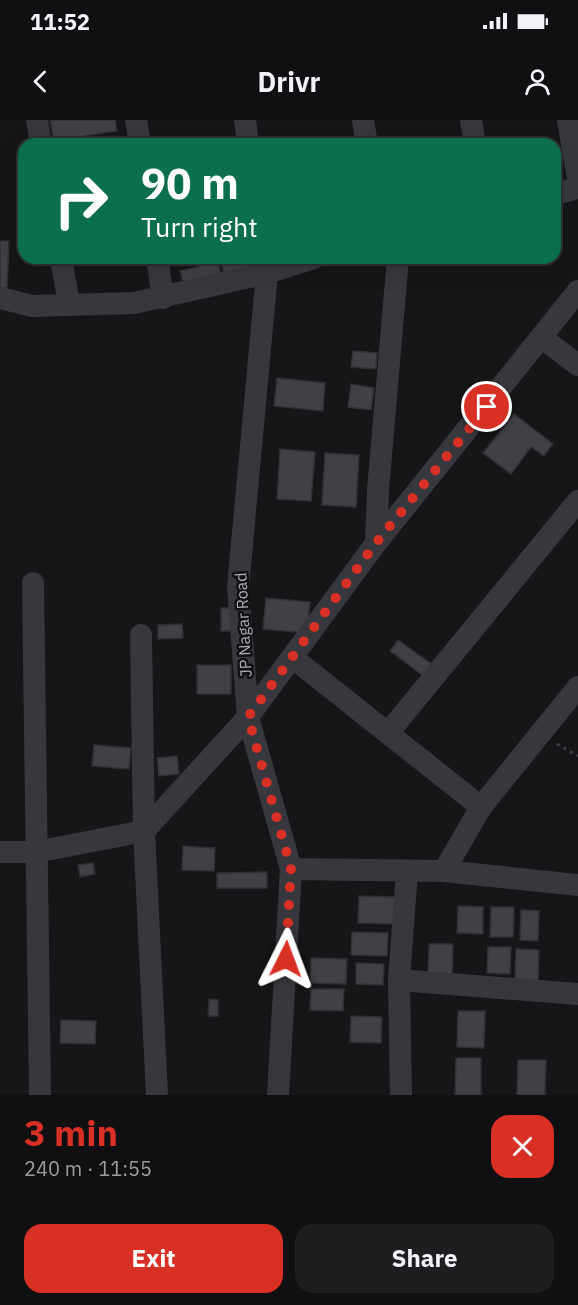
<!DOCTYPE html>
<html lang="en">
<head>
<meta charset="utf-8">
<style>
  :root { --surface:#101012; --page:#1e1e20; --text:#f1f3f6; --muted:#9c9d9f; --line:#303032; --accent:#d93025 }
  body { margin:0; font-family:"IBM Plex Sans",sans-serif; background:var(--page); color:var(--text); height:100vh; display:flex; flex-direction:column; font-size:22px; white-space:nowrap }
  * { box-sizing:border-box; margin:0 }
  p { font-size:20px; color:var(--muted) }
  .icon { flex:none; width:33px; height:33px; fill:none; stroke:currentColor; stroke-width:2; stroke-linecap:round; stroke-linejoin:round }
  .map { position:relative; height:975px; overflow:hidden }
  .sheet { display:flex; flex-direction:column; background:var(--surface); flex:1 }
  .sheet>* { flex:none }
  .hud { position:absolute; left:18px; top:18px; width:543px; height:126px; border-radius:18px; box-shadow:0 6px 24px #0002,0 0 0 2px var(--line); background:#0b6e4f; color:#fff; overflow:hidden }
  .pin { position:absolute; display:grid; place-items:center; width:51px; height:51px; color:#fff; margin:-26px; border:3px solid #fff; border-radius:50%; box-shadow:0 2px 6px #0007 }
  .me { position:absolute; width:66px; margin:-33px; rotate:3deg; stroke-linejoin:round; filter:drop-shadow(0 0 4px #0008) }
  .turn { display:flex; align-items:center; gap:21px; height:126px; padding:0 24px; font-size:27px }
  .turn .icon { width:78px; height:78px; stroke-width:2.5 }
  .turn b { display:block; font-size:42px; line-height:51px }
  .round { display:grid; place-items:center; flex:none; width:63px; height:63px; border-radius:18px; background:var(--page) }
  .headline { display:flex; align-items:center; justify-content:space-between; height:102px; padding:0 24px }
  h1 { font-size:36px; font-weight:800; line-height:45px; color:var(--accent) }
  .action { display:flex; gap:12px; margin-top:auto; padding:12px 24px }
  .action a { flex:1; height:69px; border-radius:18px; background:var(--accent); color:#fff; font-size:24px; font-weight:800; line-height:69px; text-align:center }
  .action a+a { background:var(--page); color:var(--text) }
  .status { display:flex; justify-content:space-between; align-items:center; height:42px; padding:0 30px; background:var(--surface); direction:ltr }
  .status svg { height:16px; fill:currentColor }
  header { display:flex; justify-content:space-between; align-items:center; height:78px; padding:0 24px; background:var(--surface); font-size:27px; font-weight:800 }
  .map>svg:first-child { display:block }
</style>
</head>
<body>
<div class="status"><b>11:52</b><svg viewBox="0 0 49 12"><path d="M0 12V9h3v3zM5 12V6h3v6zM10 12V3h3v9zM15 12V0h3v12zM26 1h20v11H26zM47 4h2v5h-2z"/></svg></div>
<header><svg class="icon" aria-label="back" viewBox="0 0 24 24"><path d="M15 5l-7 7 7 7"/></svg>Drivr<svg class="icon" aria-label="person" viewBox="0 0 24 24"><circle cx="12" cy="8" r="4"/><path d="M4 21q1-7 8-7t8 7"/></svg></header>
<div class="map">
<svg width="578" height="975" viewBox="0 0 578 975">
  <rect width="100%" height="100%" fill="#161618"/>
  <path fill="#404145" stroke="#303034" stroke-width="1.5" d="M50 0H115L117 11 54 21Z
    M0 121H9L7 168H0Z
    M221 138H251L253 152 224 156Z
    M218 142 222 158 184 167 180 151Z
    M353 231 377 233 376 249 351 247Z
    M277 258 325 263 323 291 274 286Z
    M351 264 374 268 371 290 348 287Z
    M514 294 553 324 544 336 531 327 511 354 483 333Z
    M280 329 315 332 311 381 277 379Z
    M325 333 359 335 356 387 322 385Z
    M266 478 310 482 307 513 263 509Z
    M221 488H231V511H221Z
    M182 504 183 518 158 519V505Z
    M398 520 437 548 428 559 390 531Z
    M197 545H231V574H197Z
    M94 625 131 628 129 649 92 646Z
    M177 636 179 654 159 656 157 638Z
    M183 726 215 728 214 751 182 750Z
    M93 743 95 754 80 757 78 745Z
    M267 752V768H217V753Z
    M359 776 397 777 396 804 358 803Z
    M458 786 483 787V814L457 813Z
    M491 787H514L513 817H490Z
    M521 790 539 791 538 821 520 820Z
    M352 812 388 813 387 836 351 835Z
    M429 824H453L452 860 428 859Z
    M488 827H511L510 854 487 853Z
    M516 829 539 830 538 861 515 860Z
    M311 838 347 839 346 864 310 863Z
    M356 843 384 844 383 865 356 864Z
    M311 869H344L343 891 310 890Z
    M209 879 218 880V896H208Z
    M458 891H485L484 928 457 927Z
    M351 896 382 897 381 923 350 922Z
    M61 900 96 901 95 924 60 923Z
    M456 938H481V975H455Z
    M518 940H546L545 975H517Z"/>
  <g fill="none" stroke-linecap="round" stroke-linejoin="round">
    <path stroke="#3d3f44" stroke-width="3" stroke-dasharray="3 4.5" stroke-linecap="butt" d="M557 624 578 636"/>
    <path stroke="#37383d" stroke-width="22" d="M37 0 41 24
      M136 0 140 24
      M245 0 248 24
      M363 0 367 24
      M471 0 475 24
      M568 0 578 59
      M555 74 578 68
      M61 138 69 184
      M157 138 163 178
      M265 138 267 153 238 467 248 597 291 749 278 975
      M0 178 32 186 134 183 267 153 314 138
      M542 218 578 245
      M376 423 378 370 398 138
      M33 463 40 975
      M141 515 144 711 157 975
      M293 538 481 687
      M388 613 578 381
      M0 732H36L144 711 248 597 376 423 578 171
      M291 749 444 751 578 765
      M444 751 481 687 578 567
      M399 860 578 874
      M401 975 399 860 407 751"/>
  </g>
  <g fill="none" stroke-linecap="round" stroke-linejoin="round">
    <path stroke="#d93025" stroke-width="10" stroke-dasharray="0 18" d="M286 839 291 748 248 597 376 423 487 287"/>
  </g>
  <g text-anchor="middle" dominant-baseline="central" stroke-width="5" stroke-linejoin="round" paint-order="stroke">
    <g font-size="16" fill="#a8adb8" stroke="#111113">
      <text transform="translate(243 505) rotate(-93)">JP Nagar Road</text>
    </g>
  </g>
</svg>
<div class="pin" style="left:487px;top:287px;background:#d93025"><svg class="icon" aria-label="arrive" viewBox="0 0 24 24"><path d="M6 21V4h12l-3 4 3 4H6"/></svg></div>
<svg class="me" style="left:286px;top:839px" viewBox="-20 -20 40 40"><path d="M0-17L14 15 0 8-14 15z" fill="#d93025" stroke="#fff" stroke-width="4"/></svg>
<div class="hud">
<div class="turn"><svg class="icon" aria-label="right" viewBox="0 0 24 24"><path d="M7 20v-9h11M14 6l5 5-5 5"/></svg><div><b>90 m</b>Turn right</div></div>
</div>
</div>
<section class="sheet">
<div class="headline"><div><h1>3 min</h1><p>240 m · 11:55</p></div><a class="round" style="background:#d93025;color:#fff"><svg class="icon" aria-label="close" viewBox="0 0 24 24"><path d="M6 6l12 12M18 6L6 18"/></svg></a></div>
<div class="action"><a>Exit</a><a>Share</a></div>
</section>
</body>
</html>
